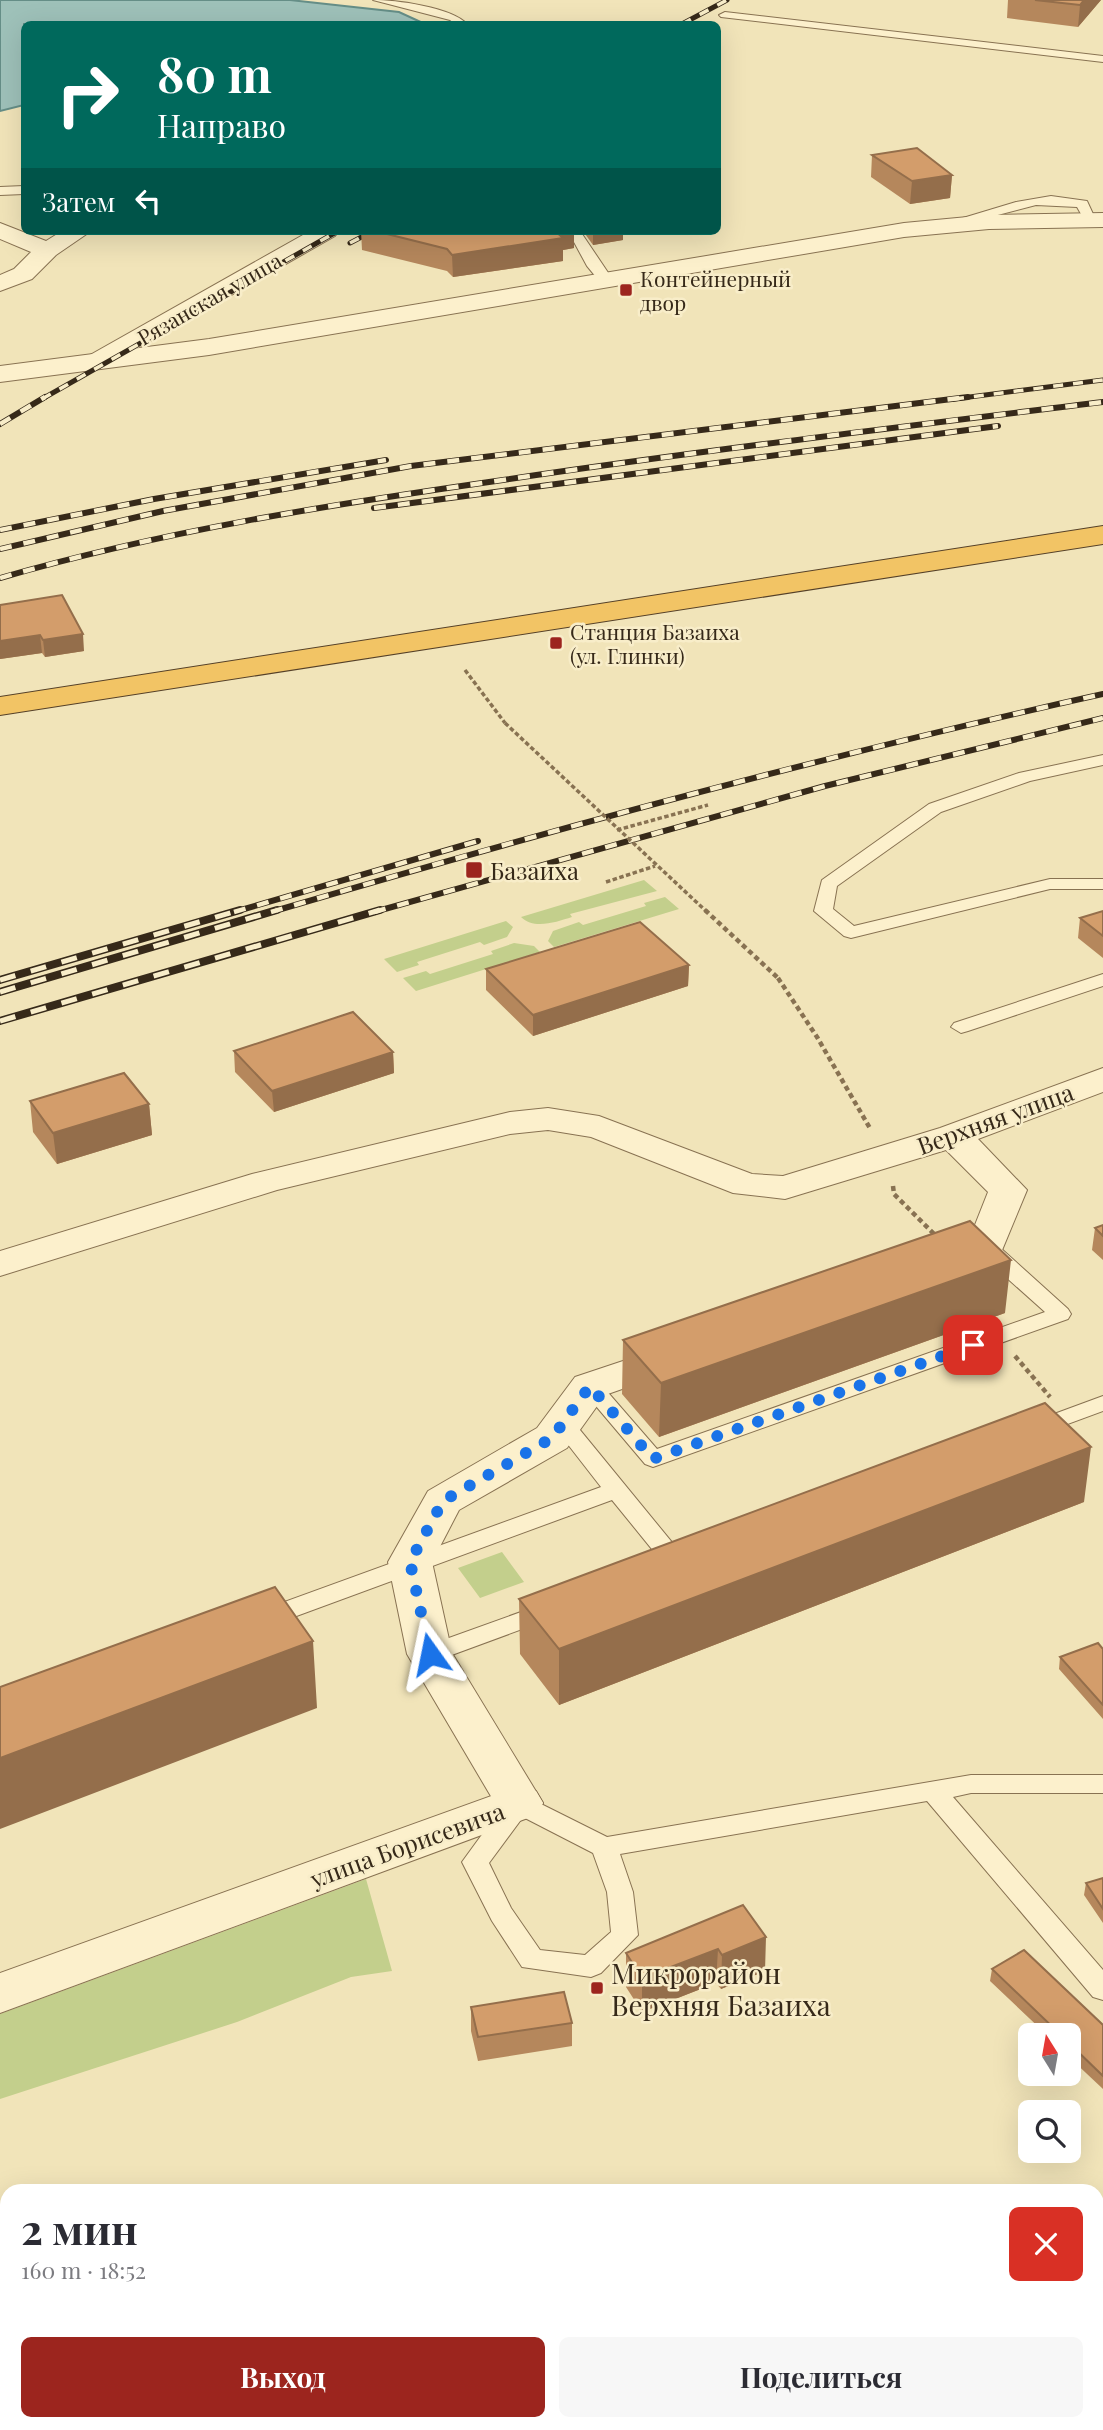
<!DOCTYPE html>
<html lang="ru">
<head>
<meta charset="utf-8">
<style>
  :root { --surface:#fff; --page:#f7f7f7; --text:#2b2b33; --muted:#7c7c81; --accent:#9c251e }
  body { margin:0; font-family:"Playfair Display",serif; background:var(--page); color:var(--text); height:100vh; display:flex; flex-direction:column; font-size:26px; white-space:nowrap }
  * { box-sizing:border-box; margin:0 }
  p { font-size:23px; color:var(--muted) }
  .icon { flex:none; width:38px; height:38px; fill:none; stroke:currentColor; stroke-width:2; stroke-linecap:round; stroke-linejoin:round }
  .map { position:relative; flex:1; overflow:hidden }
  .drawer { position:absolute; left:0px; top:2184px; width:1104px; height:247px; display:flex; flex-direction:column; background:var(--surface); border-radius:21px 21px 0 0; box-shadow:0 7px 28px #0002 }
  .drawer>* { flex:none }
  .guide { position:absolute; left:21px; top:21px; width:700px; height:214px; border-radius:10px; box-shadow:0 7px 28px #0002; background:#00695c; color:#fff; overflow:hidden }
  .needle { width:46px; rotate:349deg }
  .buttons { position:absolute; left:1018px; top:2023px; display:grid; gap:14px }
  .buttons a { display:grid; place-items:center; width:63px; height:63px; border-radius:10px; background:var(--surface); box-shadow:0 7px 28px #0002; font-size:35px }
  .pin { position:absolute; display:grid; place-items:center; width:60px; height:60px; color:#fff; margin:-30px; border-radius:14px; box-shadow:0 4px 10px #0006 }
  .me { position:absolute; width:77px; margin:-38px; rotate:348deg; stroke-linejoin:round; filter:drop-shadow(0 0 5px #0008) }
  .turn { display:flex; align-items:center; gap:24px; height:147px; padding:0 21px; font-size:32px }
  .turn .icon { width:91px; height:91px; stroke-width:2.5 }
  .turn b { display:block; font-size:49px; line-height:60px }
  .then { display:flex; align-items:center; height:66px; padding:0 21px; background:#0003; gap:14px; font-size:26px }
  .round { display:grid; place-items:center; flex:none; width:74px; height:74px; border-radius:10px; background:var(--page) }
  .head { display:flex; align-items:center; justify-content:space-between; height:119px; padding:0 21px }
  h1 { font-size:42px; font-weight:700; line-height:52px }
  .primary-button { display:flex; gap:14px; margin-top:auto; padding:14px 21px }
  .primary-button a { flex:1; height:80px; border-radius:10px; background:var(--accent); color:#fff; font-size:28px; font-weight:700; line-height:80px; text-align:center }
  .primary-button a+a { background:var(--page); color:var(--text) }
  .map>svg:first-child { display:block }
</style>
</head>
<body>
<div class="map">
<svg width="1103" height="2430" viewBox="0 0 1103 2430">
  <rect width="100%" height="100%" fill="#f1e4b9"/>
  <path fill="#c3cf8c" d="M644 880 657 891 570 914 572 917C556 922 534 930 521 917Z
    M665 897 679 909 554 947 548 941 553 931 579 922 583 925 646 906 644 903Z
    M506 921 513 927 507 937 484 945 480 942 417 962 419 965 397 972 384 959Z
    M514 943 534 946 540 952 416 991 403 978 426 971 430 974 493 954 491 951Z
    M502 1552 524 1582 480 1598 458 1568Z
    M366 1879 392 1971 351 1977 237 2022 0 2099V2014Z"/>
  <path fill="#9ec1b9" stroke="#658e87" stroke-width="2" d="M0 0H290L399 12 425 24H24V105L0 111Z"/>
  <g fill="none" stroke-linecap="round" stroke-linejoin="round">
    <defs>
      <path id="service" d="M373 0C396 0 451 7 467 24H455L450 20Z
        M725 12 1103 56V62L721 17 719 15Z
        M24 186V194L0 195V187Z
        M1051 196 1087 201 1093 214 1083 224 1077 220 1081 214 1077 207 1036 205 959 225 953 221 1016 202Z
        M568 231H580L613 280 611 283H601L587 266Z
        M1103 755V765L1030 781 941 812 837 886 833 909 854 926 1050 879H1103V889H1050L851 938 844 936 814 911 822 880 929 804 1019 773Z
        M1103 974V986L968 1031 961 1033 951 1027 954 1023Z
        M988 1243 996 1244 1068 1309 1071 1314 1068 1319 653 1467 645 1464 579 1386 582 1381H598L657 1449 1045 1312 980 1254 977 1249Z
        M1103 1396V1411L1035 1436 1027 1434 1024 1429 1027 1424Z
        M563 1417 571 1419 684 1557 688 1563 684 1569H668L612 1500 272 1625 263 1627 254 1625 251 1619 254 1613 601 1487 552 1424 555 1419Z
        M546 1603 555 1605 558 1611 555 1617 430 1663 421 1660 418 1654 421 1648Z
        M971 1775H1103V1793H971L953 1797 1103 1970V2000L1093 1997 927 1801 620 1854 633 1892 638 1935 601 1973 591 1977 522 1967 492 1921 462 1862 510 1796 519 1793 607 1837ZM523 1817 593 1853 607 1892 611 1932 585 1955 540 1950 511 1908 489 1863Z"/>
      <path id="minor" d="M0 223 46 241 62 231H91L56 255 32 279 0 291V275L14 269 31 252 0 239Z
        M310 231H339L335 236 101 369H83L79 364 83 359Z
        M1103 1068V1092L978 1139 1027 1190 1000 1255 946 1274 932 1270 926 1262 932 1254 969 1240 988 1192 946 1150 785 1199 733 1193 591 1137 548 1130 510 1134 277 1190 0 1276V1251L252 1174 510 1112 548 1108 599 1116 752 1174 783 1176 940 1128Z
        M671 1345 685 1349 691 1358 685 1367 605 1395 567 1448 459 1510 432 1562 452 1653 543 1803 536 1815 519 1820 502 1815 407 1654 388 1562 428 1491 537 1428 575 1377Z"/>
      <path id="tertiary" d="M1103 213V227L989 229 904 237 209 355 0 382V366L209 339 904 223 989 215Z
        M519 1786 536 1791 543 1803 536 1815 0 2013V1973Z"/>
      <path id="trunk" d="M1103 526V544L0 715V697Z"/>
    </defs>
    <use href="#service" stroke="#887252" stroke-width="2"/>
    <use href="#minor" stroke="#887252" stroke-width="2"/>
    <use href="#tertiary" stroke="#887252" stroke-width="2"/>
    <use href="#trunk" stroke="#554028" stroke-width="2"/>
    <path stroke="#887252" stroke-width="3.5" stroke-dasharray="4.5 2.5" stroke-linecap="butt" d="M465 670 505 723
      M617 830 708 805
      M606 882 655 866"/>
    <path stroke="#887252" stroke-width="4.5" stroke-dasharray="5 3.5" stroke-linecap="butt" d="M778 978 817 1037 871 1130
      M893 1186 894 1194 934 1234
      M1015 1356 1050 1397"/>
    <use href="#service" fill="#fcf0cc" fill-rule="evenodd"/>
    <use href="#minor" fill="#fcf0cc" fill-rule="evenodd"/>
    <use href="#tertiary" fill="#fcf0cc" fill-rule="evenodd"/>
    <use href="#trunk" fill="#f2c465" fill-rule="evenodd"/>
    <defs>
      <path id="rail-far2" d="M682 24 727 0
        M350 243 373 231
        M42 399 338 231
        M954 399 1103 380"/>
      <path id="rail-far1" d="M0 424 45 397
        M374 508 998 426
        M0 530 154 499 386 460
        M0 549 163 511 411 466 968 397
        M0 578C163 531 328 505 496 481 698 451 900 427 1103 402
        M234 912 478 841
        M271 912C546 831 823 756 1103 694
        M374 912 825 786 1103 718"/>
      <path id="rail" d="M0 980 240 910
        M0 992 277 910
        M0 1021 380 910"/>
    </defs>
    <use href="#rail-far2" stroke="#362919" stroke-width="5"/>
    <use href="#rail-far1" stroke="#362919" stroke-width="6"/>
    <use href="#rail" stroke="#362919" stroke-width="8"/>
    <use href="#rail-far2" stroke="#f8edc9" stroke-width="3.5" stroke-dasharray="10" stroke-linecap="butt"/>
    <use href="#rail-far1" stroke="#f8edc9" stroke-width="4.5" stroke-dasharray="12" stroke-linecap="butt"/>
    <use href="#rail" stroke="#f8edc9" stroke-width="5" stroke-dasharray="16" stroke-linecap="butt"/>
    <path stroke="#887252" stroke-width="3.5" stroke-dasharray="4.5 2.5" stroke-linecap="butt" d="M505 723 707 912"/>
    <path stroke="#887252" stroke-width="4.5" stroke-dasharray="5 3.5" stroke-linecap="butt" d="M705 910 778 978"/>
  </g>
  <path fill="#b5875c" d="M1008 0H1101L1078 27 1007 18Z
    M872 155 952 175 950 198 910 204 871 177Z
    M361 231H574V248L563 250V261L453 277 447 271 362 250Z
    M583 231H623V240L593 245Z
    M0 605 84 651 45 657 42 653 0 659Z
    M1103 911V958L1078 938 1080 918Z
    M689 965 688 986 533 1036 486 990V969Z
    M234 1051 393 1052 394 1073 274 1112 235 1072Z
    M30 1101 149 1104 152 1135 57 1164 33 1132Z
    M1103 1225V1260L1092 1250 1095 1228Z
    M1005 1313 659 1437 622 1394 623 1340Z
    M1084 1502 559 1705 520 1654 519 1599Z
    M1103 1649V1719L1059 1669 1060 1657Z
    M1103 1878V1923L1084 1895 1086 1883Z
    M743 1905 765 1971 721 1989 716 1983 642 2012 626 1987V1953Z
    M992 1969 1103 2025V2089L1069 2057V2035H1047L990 1981Z
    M471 2007 572 2023V2046L478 2061 471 2031Z"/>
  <path fill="#946e4b" d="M1084 0H1101L1078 27 1080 5Z
    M952 175 950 198 910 204 912 181Z
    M553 231H574V248L563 250V261L453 277 452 255Z
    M593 231H623V240L593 245Z
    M83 634 84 651 45 657 43 640Z
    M40 635 42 653 0 659V641Z
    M689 965 688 986 533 1036V1015Z
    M393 1052 394 1073 274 1112 272 1091Z
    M149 1104 152 1135 57 1164 53 1133Z
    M1011 1260 1005 1313 659 1437 661 1383Z
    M1091 1447 1084 1502 559 1705V1649Z
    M313 1641 317 1708 0 1829V1758Z
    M766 1937 765 1971 721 1989 722 1955Z
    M718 1949 716 1983 642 2012V1978Z"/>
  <path fill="#d39d6b" stroke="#946e4b" stroke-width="2" d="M1035 0H1084L1080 5Z
    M917 148 952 175 912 181 872 155Z
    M375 231H555L563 238 452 255 447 249Z
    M62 595 83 634 43 640 40 635 0 641V605Z
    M1103 911V936L1080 918Z
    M640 922 689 965 533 1015 486 969Z
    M353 1012 393 1052 272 1091 234 1051Z
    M124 1073 149 1104 53 1133 30 1101Z
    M970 1221 1011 1260 661 1383 623 1340Z
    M1103 1225V1236L1095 1228Z
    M1045 1403 1091 1447 559 1649 519 1599Z
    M275 1587 313 1641 0 1758V1687Z
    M1098 1643 1103 1649V1705L1060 1657Z
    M1103 1878V1909L1086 1883Z
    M743 1905 766 1937 722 1955 718 1949 642 1978 626 1953Z
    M1024 1950 1103 2025V2076L1069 2043V2035H1061L992 1969Z
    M564 1992 572 2023 478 2037 471 2007Z"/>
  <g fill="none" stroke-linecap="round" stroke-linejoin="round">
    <path stroke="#1a73e8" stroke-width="12" stroke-dasharray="0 21.6" d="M430 1654 410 1562 443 1501 552 1438 590 1386 653 1459 973 1345"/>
  </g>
  <g fill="#9c251e" stroke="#f8edc9" stroke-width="2.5">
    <rect x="619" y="283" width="14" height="14" rx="3.5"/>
    <rect x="549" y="636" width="14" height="14" rx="3.5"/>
    <rect x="465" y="861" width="18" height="18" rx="3.5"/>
    <rect x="590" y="1981" width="14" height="14" rx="3.5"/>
  </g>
  <g text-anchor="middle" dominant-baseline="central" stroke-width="5" stroke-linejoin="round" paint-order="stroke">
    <g font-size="21" fill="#362919" stroke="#f8edc9" text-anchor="start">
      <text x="640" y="278">Контейнерный<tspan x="640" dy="24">двор</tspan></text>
      <text x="570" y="631">Станция Базаиха<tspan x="570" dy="24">(ул. Глинки)</tspan></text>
    </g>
    <g font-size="21" fill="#362919" stroke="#f8edc9">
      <text transform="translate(209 298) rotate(-30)">Рязанская улица</text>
    </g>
    <g font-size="24" fill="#362919" stroke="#f8edc9" text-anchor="start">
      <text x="490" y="870">Базаиха</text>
    </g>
    <g font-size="24" fill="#362919" stroke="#f8edc9">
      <text transform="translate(995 1118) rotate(-20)">Верхняя улица</text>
      <text transform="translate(407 1844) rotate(-20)">улица Борисевича</text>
    </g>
    <g font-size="28" fill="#362919" stroke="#f8edc9" text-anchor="start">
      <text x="611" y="1972">Микрорайон<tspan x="611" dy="32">Верхняя Базаиха</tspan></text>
    </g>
  </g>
</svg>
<div class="buttons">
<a><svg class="needle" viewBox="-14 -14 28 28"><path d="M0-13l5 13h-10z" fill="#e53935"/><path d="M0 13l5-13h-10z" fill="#7c7c81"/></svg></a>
<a><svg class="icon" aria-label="search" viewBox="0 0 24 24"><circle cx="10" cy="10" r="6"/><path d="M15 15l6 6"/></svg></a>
</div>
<div class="pin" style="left:973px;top:1345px;background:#d93025"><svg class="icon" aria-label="arrive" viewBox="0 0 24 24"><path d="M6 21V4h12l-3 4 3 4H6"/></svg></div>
<svg class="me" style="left:430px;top:1654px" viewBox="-20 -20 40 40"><path d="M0-17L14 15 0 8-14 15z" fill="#1a73e8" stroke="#fff" stroke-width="4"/></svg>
<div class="guide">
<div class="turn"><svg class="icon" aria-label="right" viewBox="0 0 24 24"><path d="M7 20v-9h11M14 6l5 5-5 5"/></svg><div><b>80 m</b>Направо</div></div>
<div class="then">Затем<svg class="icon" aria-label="left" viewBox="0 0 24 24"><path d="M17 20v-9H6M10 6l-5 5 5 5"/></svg></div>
</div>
<section class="drawer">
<div class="head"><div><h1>2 мин</h1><p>160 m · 18:52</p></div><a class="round" style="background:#d93025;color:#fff"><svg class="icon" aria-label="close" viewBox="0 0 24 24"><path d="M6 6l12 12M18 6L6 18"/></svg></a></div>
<div class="primary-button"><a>Выход</a><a>Поделиться</a></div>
</section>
</div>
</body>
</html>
